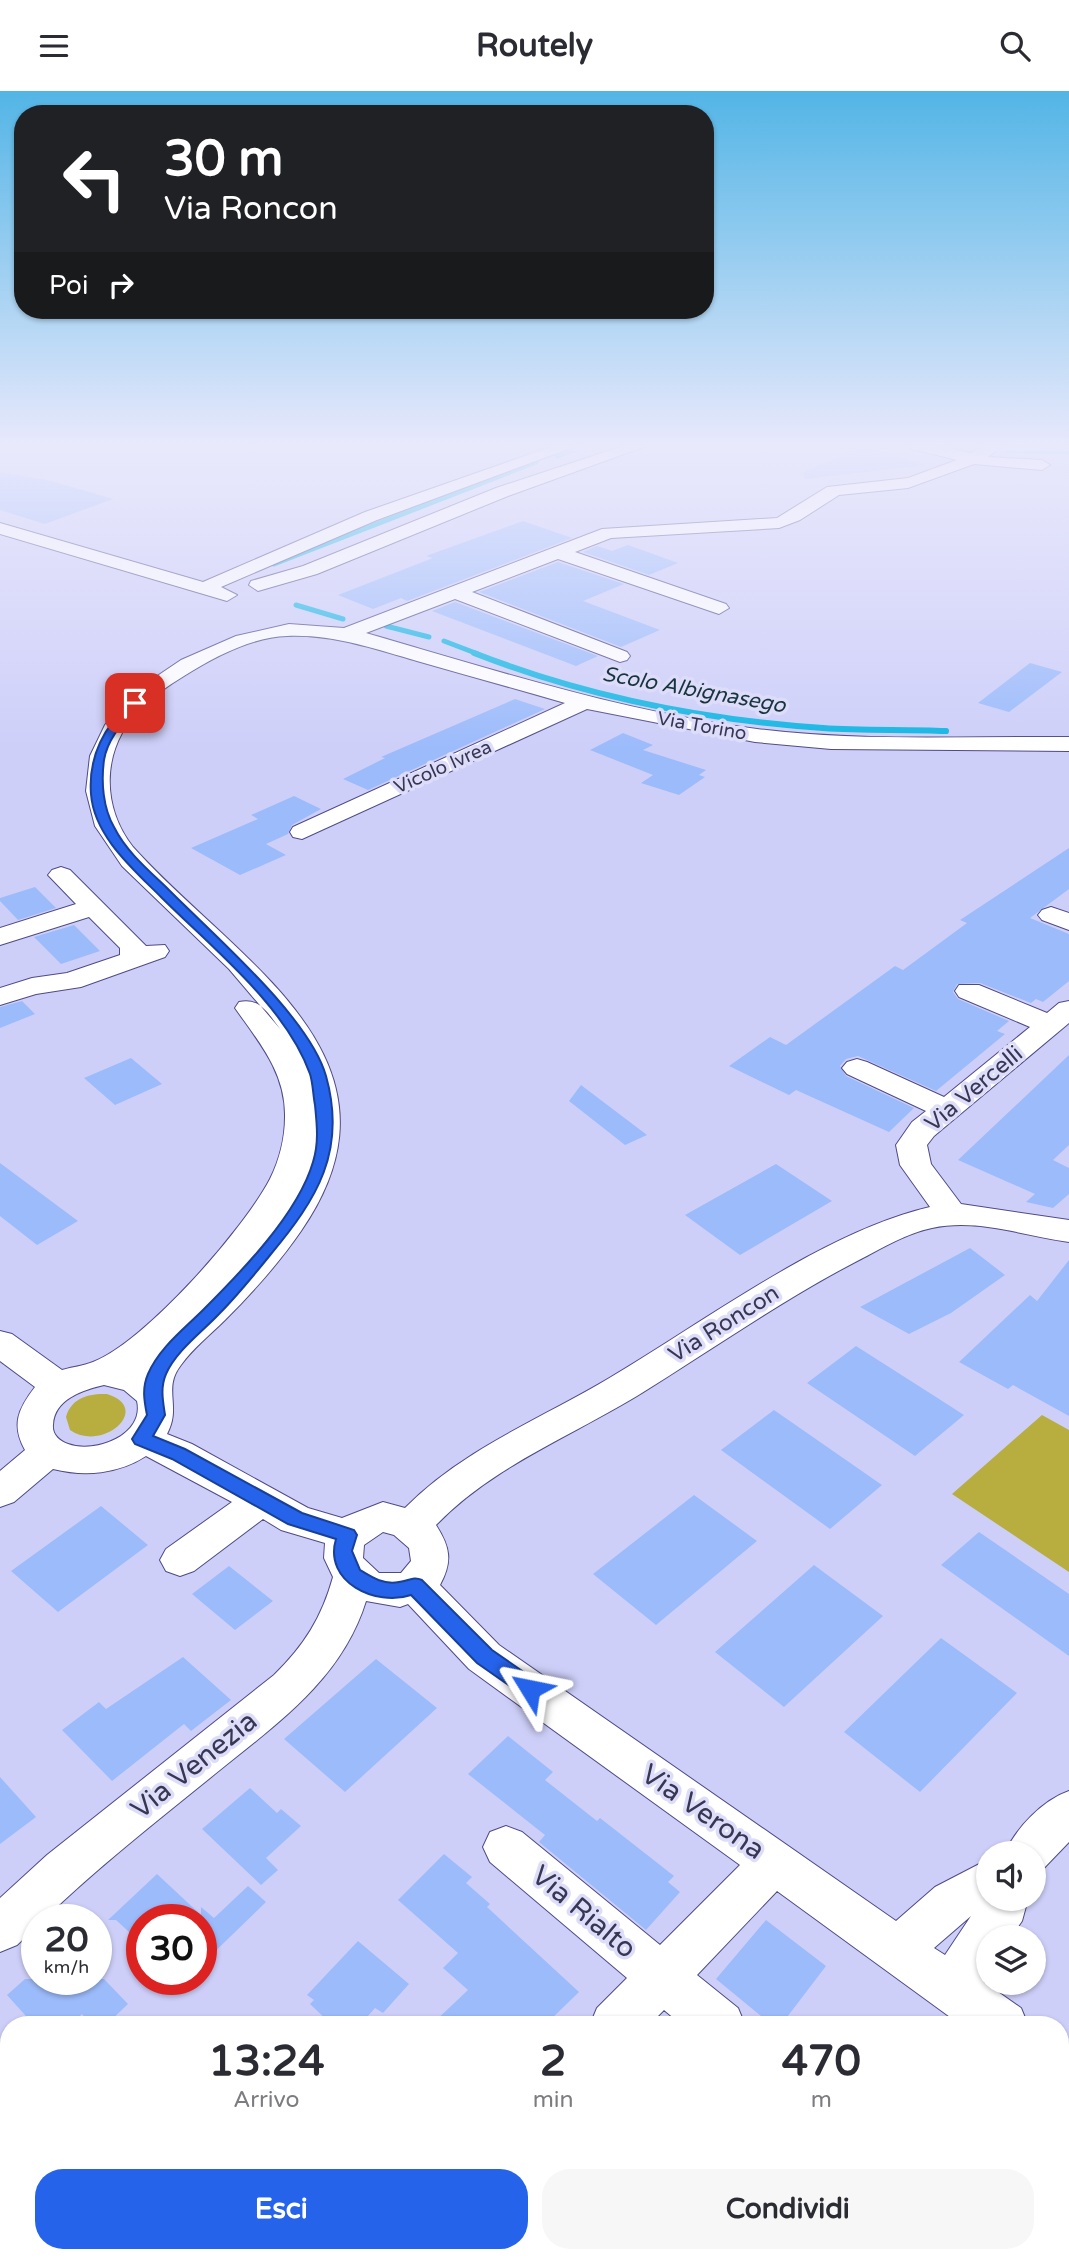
<!DOCTYPE html>
<html lang="it">
<head>
<meta charset="utf-8">
<style>
  :root { --surface:#fff; --page:#f7f7f7; --text:#2b2b33; --muted:#7c7c81; --accent:#2563eb }
  body { margin:0; font-family:"Varela Round",sans-serif; background:var(--page); color:var(--text); height:100vh; display:flex; flex-direction:column; font-size:26px; white-space:nowrap }
  * { box-sizing:border-box; margin:0 }
  p { font-size:23px; color:var(--muted) }
  .icon { flex:none; width:38px; height:38px; fill:none; stroke:currentColor; stroke-width:2; stroke-linecap:round; stroke-linejoin:round }
  .map { position:relative; flex:1; overflow:hidden }
  .panel { position:absolute; left:0px; top:1925px; width:1069px; height:247px; display:flex; flex-direction:column; background:var(--surface); border-radius:28px 28px 0 0; box-shadow:0 2px 5px #0004 }
  .panel>* { flex:none }
  .hud { position:absolute; left:14px; top:14px; width:700px; height:214px; border-radius:28px; box-shadow:0 2px 5px #0004; background:#202124; color:#fff; overflow:hidden }
  .tools { position:absolute; left:976px; top:1750px; display:grid; gap:14px }
  .tools a { display:grid; place-items:center; width:70px; height:70px; border-radius:50%; background:var(--surface); box-shadow:0 2px 5px #0004; font-size:35px }
  .speed { position:absolute; left:21px; top:1813px; display:flex; gap:14px; font-size:35px; font-weight:700; text-align:center }
  .speed>* { display:grid; place-content:center; width:91px; height:91px; border-radius:50%; background:var(--surface); box-shadow:0 2px 5px #0004; line-height:1 }
  .speed small { font-size:18px; font-weight:400 }
  .speed .limit { border:10px solid #d22; background:#fff; color:#111 }
  .pin { position:absolute; display:grid; place-items:center; width:60px; height:60px; color:#fff; margin:-30px; border-radius:14px; box-shadow:0 4px 10px #0006 }
  .me { position:absolute; width:77px; margin:-38px; rotate:305deg; stroke-linejoin:round; filter:drop-shadow(0 0 5px #0008) }
  .turn { display:flex; align-items:center; gap:24px; height:147px; padding:0 35px; font-size:32px }
  .turn .icon { width:91px; height:91px; stroke-width:2.5 }
  .turn b { display:block; font-size:49px; line-height:60px }
  .then { display:flex; align-items:center; height:66px; padding:0 35px; background:#0003; gap:14px; font-size:26px }
  .eta { display:flex; justify-content:space-evenly; align-items:center; height:119px; text-align:center }
  .eta b { font-size:42px; font-weight:700; line-height:49px }
  .action { display:flex; gap:14px; margin-top:auto; padding:14px 35px }
  .action a { flex:1; height:80px; border-radius:28px; background:var(--accent); color:#fff; font-size:28px; font-weight:700; line-height:80px; text-align:center }
  .action a+a { background:var(--page); color:var(--text) }
  header { display:flex; justify-content:space-between; align-items:center; height:91px; padding:0 35px; background:var(--surface); font-size:32px; font-weight:700 }
  .map>svg:first-child { display:block }
</style>
</head>
<body>
<header><svg class="icon" aria-label="menu" viewBox="0 0 24 24"><path d="M4 6h16M4 12h16M4 18h16"/></svg>Routely<svg class="icon" aria-label="search" viewBox="0 0 24 24"><circle cx="10" cy="10" r="6"/><path d="M15 15l6 6"/></svg></header>
<div class="map">
<svg width="1069" height="2171" viewBox="0 0 1069 2171">
  <rect width="100%" height="100%" fill="#cecff9"/>
  <path fill="#b7ae3f" d="M107 1303C153 1317 103 1362 70 1339L66 1326C71 1307 89 1302 107 1303Z
    M1042 1324 1069 1339V1481L952 1403Z"/>
  <g fill="none" stroke-linecap="round" stroke-linejoin="round">
    <path stroke="#12b6e3" stroke-width="5" d="M977 354 980 355
      M1008 360 1069 361
      M557 365 590 354
      M274 473 536 371
      M296 514 343 528
      M386 535 429 546
      M444 550 478 563"/>
    <path stroke="#12b6e3" stroke-width="6" d="M474 562C584 605 705 629 823 637 864 640 905 638 946 640"/>
  </g>
  <path fill="#9cbbfb" d="M864 356 925 374 805 388 803 381Z
    M0 381 51 390 113 408 45 433 0 419Z
    M523 430 572 447 407 510 401 507 373 518 338 504 433 467 426 465Z
    M628 454 678 472 649 484 583 461 597 455 612 460Z
    M558 471 624 493 583 510 660 539 621 556 479 501Z
    M455 511 598 565 576 575 432 520Z
    M1030 572 1062 581 1009 621 978 612Z
    M515 608 545 618 368 699 343 688 385 667 381 666Z
    M623 642 653 654 643 659 706 679 699 684 705 686 679 704 641 692 653 684 590 659Z
    M294 705 321 718 292 734 288 743 266 753 286 764 240 784 191 757 258 728 251 724Z
    M1069 757V798L1030 827 1069 843V890L1043 911 1036 908 1031 912 980 892 957 893 953 901 958 908 1009 930 997 940 1005 943 936 1000 858 965 846 968 840 975 846 985 914 1017 889 1041 796 999 789 1004 729 975 770 946 786 954 895 875 903 879 967 832 960 829Z
    M35 796 56 817 18 829 0 810V807Z
    M74 834 100 860 61 873 34 846Z
    M22 910 35 923 0 937V916Z
    M1069 964V1054L1053 1069 1069 1077V1103L1053 1117 1026 1111 1035 1103 958 1069Z
    M131 967 162 993 115 1014 84 987Z
    M581 994 647 1044 625 1054 569 1010Z
    M0 1072 78 1130 37 1154 0 1125Z
    M776 1073 832 1110 740 1164 685 1124Z
    M970 1157 1005 1184 951 1222 909 1243 860 1216Z
    M1069 1169V1325L1013 1294 1008 1298 959 1271 1030 1204 1037 1210Z
    M856 1255 936 1306 964 1324 915 1365 807 1292Z
    M774 1319 882 1394 830 1438 721 1359Z
    M694 1404 757 1450 656 1534 593 1483Z
    M101 1415 148 1454 58 1521 11 1480Z
    M979 1441 1069 1503V1565L941 1474Z
    M814 1474 883 1525 784 1616 715 1561Z
    M229 1475 273 1510 235 1539 192 1503Z
    M941 1547 1017 1602 920 1701 844 1641Z
    M183 1566 231 1609 191 1640 184 1633 112 1690 62 1639 99 1611 106 1618Z
    M376 1568 437 1617 345 1701 284 1648Z
    M508 1645 553 1681 545 1689 597 1730 600 1727 674 1785 668 1791 680 1801 646 1839 539 1751 545 1744 468 1683Z
    M0 1686 36 1726 0 1753Z
    M250 1697 277 1722 281 1718 301 1735 266 1767 278 1779 261 1794 202 1738Z
    M444 1763 472 1786 466 1792 490 1813 487 1816 579 1901 545 1934H431L468 1899 443 1877 458 1862 398 1809Z
    M157 1783 201 1824V1816L214 1827 248 1795 266 1811 201 1874V1829H142V1853L116 1829H108Z
    M766 1829 826 1875 781 1934H772L716 1888Z
    M358 1850 409 1893 383 1922 375 1917 360 1934H332L310 1913 314 1909 307 1904Z
    M25 1888H104L128 1913 106 1934H92L82 1923 70 1934H34L7 1904Z"/>
  <g fill="none" stroke-linecap="round" stroke-linejoin="round">
    <defs>
      <path id="minor" d="M556 354H579L377 429 221 496 237 504 227 510 0 443V432L203 491 365 421Z
        M626 354H649L508 405 317 483 258 500 249 494 251 490 303 475 496 397Z
        M906 354H934L971 362 986 354H1004L988 366 1042 369 1050 374 1042 379 974 373 908 397 839 404 800 429 779 437 611 447 575 461 726 513 729 517 719 523 558 468 472 501 627 561 630 565 627 569 620 571 455 508 366 542C494 579 624 621 757 638 860 651 965 645 1069 646V660L831 658 755 651 587 618 302 748 293 746 290 741 293 736 565 612C516 598 466 584 417 570 375 558 332 543 287 545 252 546 214 566 184 585 161 599 136 617 122 642 102 679 107 723 133 756 234 869 421 966 301 1140 279 1172 253 1201 225 1229 211 1243 193 1257 181 1274 162 1298 182 1315 167 1343L192 1353 308 1417 342 1427 383 1411 405 1417C463 1358 541 1328 611 1286 706 1230 823 1141 930 1116L900 1074 896 1054 912 1031 926 1020 847 983 842 977 847 971 857 968 867 971 944 1006 1030 936 959 906 955 900 959 894H979L1047 922 1059 912 1069 910V932L934 1045 927 1054 931 1073 961 1113 1069 1129V1151C1024 1145 978 1127 932 1137 907 1142 882 1157 859 1169 782 1209 711 1259 637 1305 569 1346 492 1376 436 1434 450 1456 453 1470 440 1494L499 1554 896 1830 935 1796 989 1768V1808H1028L1022 1830 1011 1846H989V1882L984 1891 1021 1917 1028 1934H961L777 1800 697 1884 738 1917 745 1934H682L664 1919 649 1934H590L597 1917 627 1887 490 1771 483 1756 490 1741 506 1735 522 1741 660 1854 740 1774 469 1578 408 1513 400 1516 366 1510C341 1591 272 1636 210 1687 153 1733 96 1778 43 1829H37V1835L17 1854 0 1861V1807L47 1764 274 1584C304 1555 322 1526 333 1486L324 1467 325 1452 281 1439 263 1428 194 1480 180 1485 166 1480 160 1469 166 1458 232 1411 146 1365C118 1383 85 1386 53 1378L14 1411 0 1416V1380L25 1359C11 1334 18 1318 35 1296L0 1270V1240L12 1243 62 1279C72 1276 83 1275 93 1271 145 1251 244 1138 270 1088 279 1070 285 1047 285 1026 286 982 259 951 235 917L239 911C261 906 269 924 281 939L229 878 122 775 95 735 86 700 90 665 105 634 132 602 181 569 236 545 289 533 344 537 602 438 777 427 827 396 908 387 957 369 908 357ZM104 1294 124 1299 137 1310C145 1344 95 1363 68 1353 59 1350 52 1343 53 1334 54 1308 83 1299 104 1294ZM383 1441 394 1444 409 1457 411 1470 401 1482H379L363 1467 364 1454ZM971 1825 945 1864 934 1857Z
        M61 776 70 779 146 855 165 854 169 860 165 866 81 896 36 903 0 914V897L32 887 67 882 120 864V857L89 826 0 854V837L76 813 48 784 52 779Z
        M1051 816 1069 822V839L1042 829 1038 824 1042 819Z
        M1069 1700V1751L1044 1777 1034 1781V1762H1005C1016 1737 1043 1709 1069 1700Z
        M1060 1950 1069 1953V2006L1060 2003Z
        M357 2163H416L413 2171H354Z
        M474 2163H533L536 2171H477Z"/>
    </defs>
    <use href="#minor" stroke="#4e4a86" stroke-width="2"/>
    <use href="#minor" fill="#fff" fill-rule="evenodd"/>
  </g>
  <linearGradient id="sky" x2="0" y2="1"><stop stop-color="#52b5e6"/><stop offset="0.54" stop-color="#e9e9fc"/><stop offset="1" stop-color="#e9e9fc" stop-opacity="0"/></linearGradient>
  <rect width="1069" height="658" fill="url(#sky)"/>
  <path fill="#2563eb" stroke="#184099" stroke-width="2" d="M131 609 140 612C126 629 108 645 104 669 101 691 103 717 114 736 126 760 147 778 166 796 211 842 309 925 326 985 347 1060 317 1108 271 1163 254 1184 238 1204 219 1223 202 1241 176 1260 166 1283 160 1297 163 1310 165 1324L153 1345 185 1358 302 1422 354 1439 357 1444 352 1460 360 1479C373 1487 384 1494 399 1491 409 1490 413 1485 422 1489L492 1559 538 1591 541 1598 538 1604 530 1607 523 1604 477 1572 411 1504C376 1516 323 1491 336 1448L288 1433 172 1368 135 1353 132 1348 147 1324C144 1309 142 1297 148 1283 159 1257 184 1238 203 1219 241 1181 298 1123 313 1071 319 1052 317 1034 315 1014 313 1004 313 992 310 983 286 915 211 856 161 806 133 778 94 745 91 703 88 664 105 636 131 609Z"/>
  <g text-anchor="middle" dominant-baseline="central" stroke-width="7" stroke-linejoin="round" paint-order="stroke">
    <g font-size="19" fill="#373653" stroke="#ddddfa">
      <text transform="translate(702 635) rotate(10)">Via Torino</text>
      <text transform="translate(443 676) rotate(-24)">Vicolo Ivrea</text>
    </g>
    <g font-size="21" font-style="italic" fill="#18343f" stroke="#ddddfa">
      <text transform="translate(694 599) rotate(10)">Scolo Albignasego</text>
    </g>
    <g font-size="23" fill="#373653" stroke="#ddddfa">
      <text transform="translate(974 998) rotate(-40)">Via Vercelli</text>
      <text transform="translate(724 1233) rotate(-32)">Via Roncon</text>
    </g>
    <g font-size="28" fill="#373653" stroke="#ddddfa">
      <text transform="translate(194 1674) rotate(-39)">Via Venezia</text>
      <text transform="translate(703 1721) rotate(35)">Via Verona</text>
      <text transform="translate(584 1821) rotate(40)">Via Rialto</text>
    </g>
  </g>
</svg>
<div class="tools">
<a><svg class="icon" aria-label="sound" viewBox="0 0 24 24"><path d="M4 9h4l5-4v14l-5-4H4zM17 9q2 3 0 6"/></svg></a>
<a><svg class="icon" aria-label="layers" viewBox="0 0 24 24"><path d="M12 4l9 5-9 5-9-5zM3 14l9 5 9-5"/></svg></a>
</div>
<div class="speed"><div>20<small>km/h</small></div><div class="limit">30</div></div>
<div class="pin" style="left:135px;top:612px;background:#d93025"><svg class="icon" aria-label="arrive" viewBox="0 0 24 24"><path d="M6 21V4h12l-3 4 3 4H6"/></svg></div>
<svg class="me" style="left:530px;top:1598px" viewBox="-20 -20 40 40"><path d="M0-17L14 15 0 8-14 15z" fill="#2563eb" stroke="#fff" stroke-width="4"/></svg>
<div class="hud">
<div class="turn"><svg class="icon" aria-label="left" viewBox="0 0 24 24"><path d="M17 20v-9H6M10 6l-5 5 5 5"/></svg><div><b>30 m</b>Via Roncon</div></div>
<div class="then">Poi<svg class="icon" aria-label="right" viewBox="0 0 24 24"><path d="M7 20v-9h11M14 6l5 5-5 5"/></svg></div>
</div>
<section class="panel">
<div class="eta">
<div><b>13:24</b><p>Arrivo</p></div>
<div><b>2</b><p>min</p></div>
<div><b>470</b><p>m</p></div>
</div>
<div class="action"><a>Esci</a><a>Condividi</a></div>
</section>
</div>
</body>
</html>
